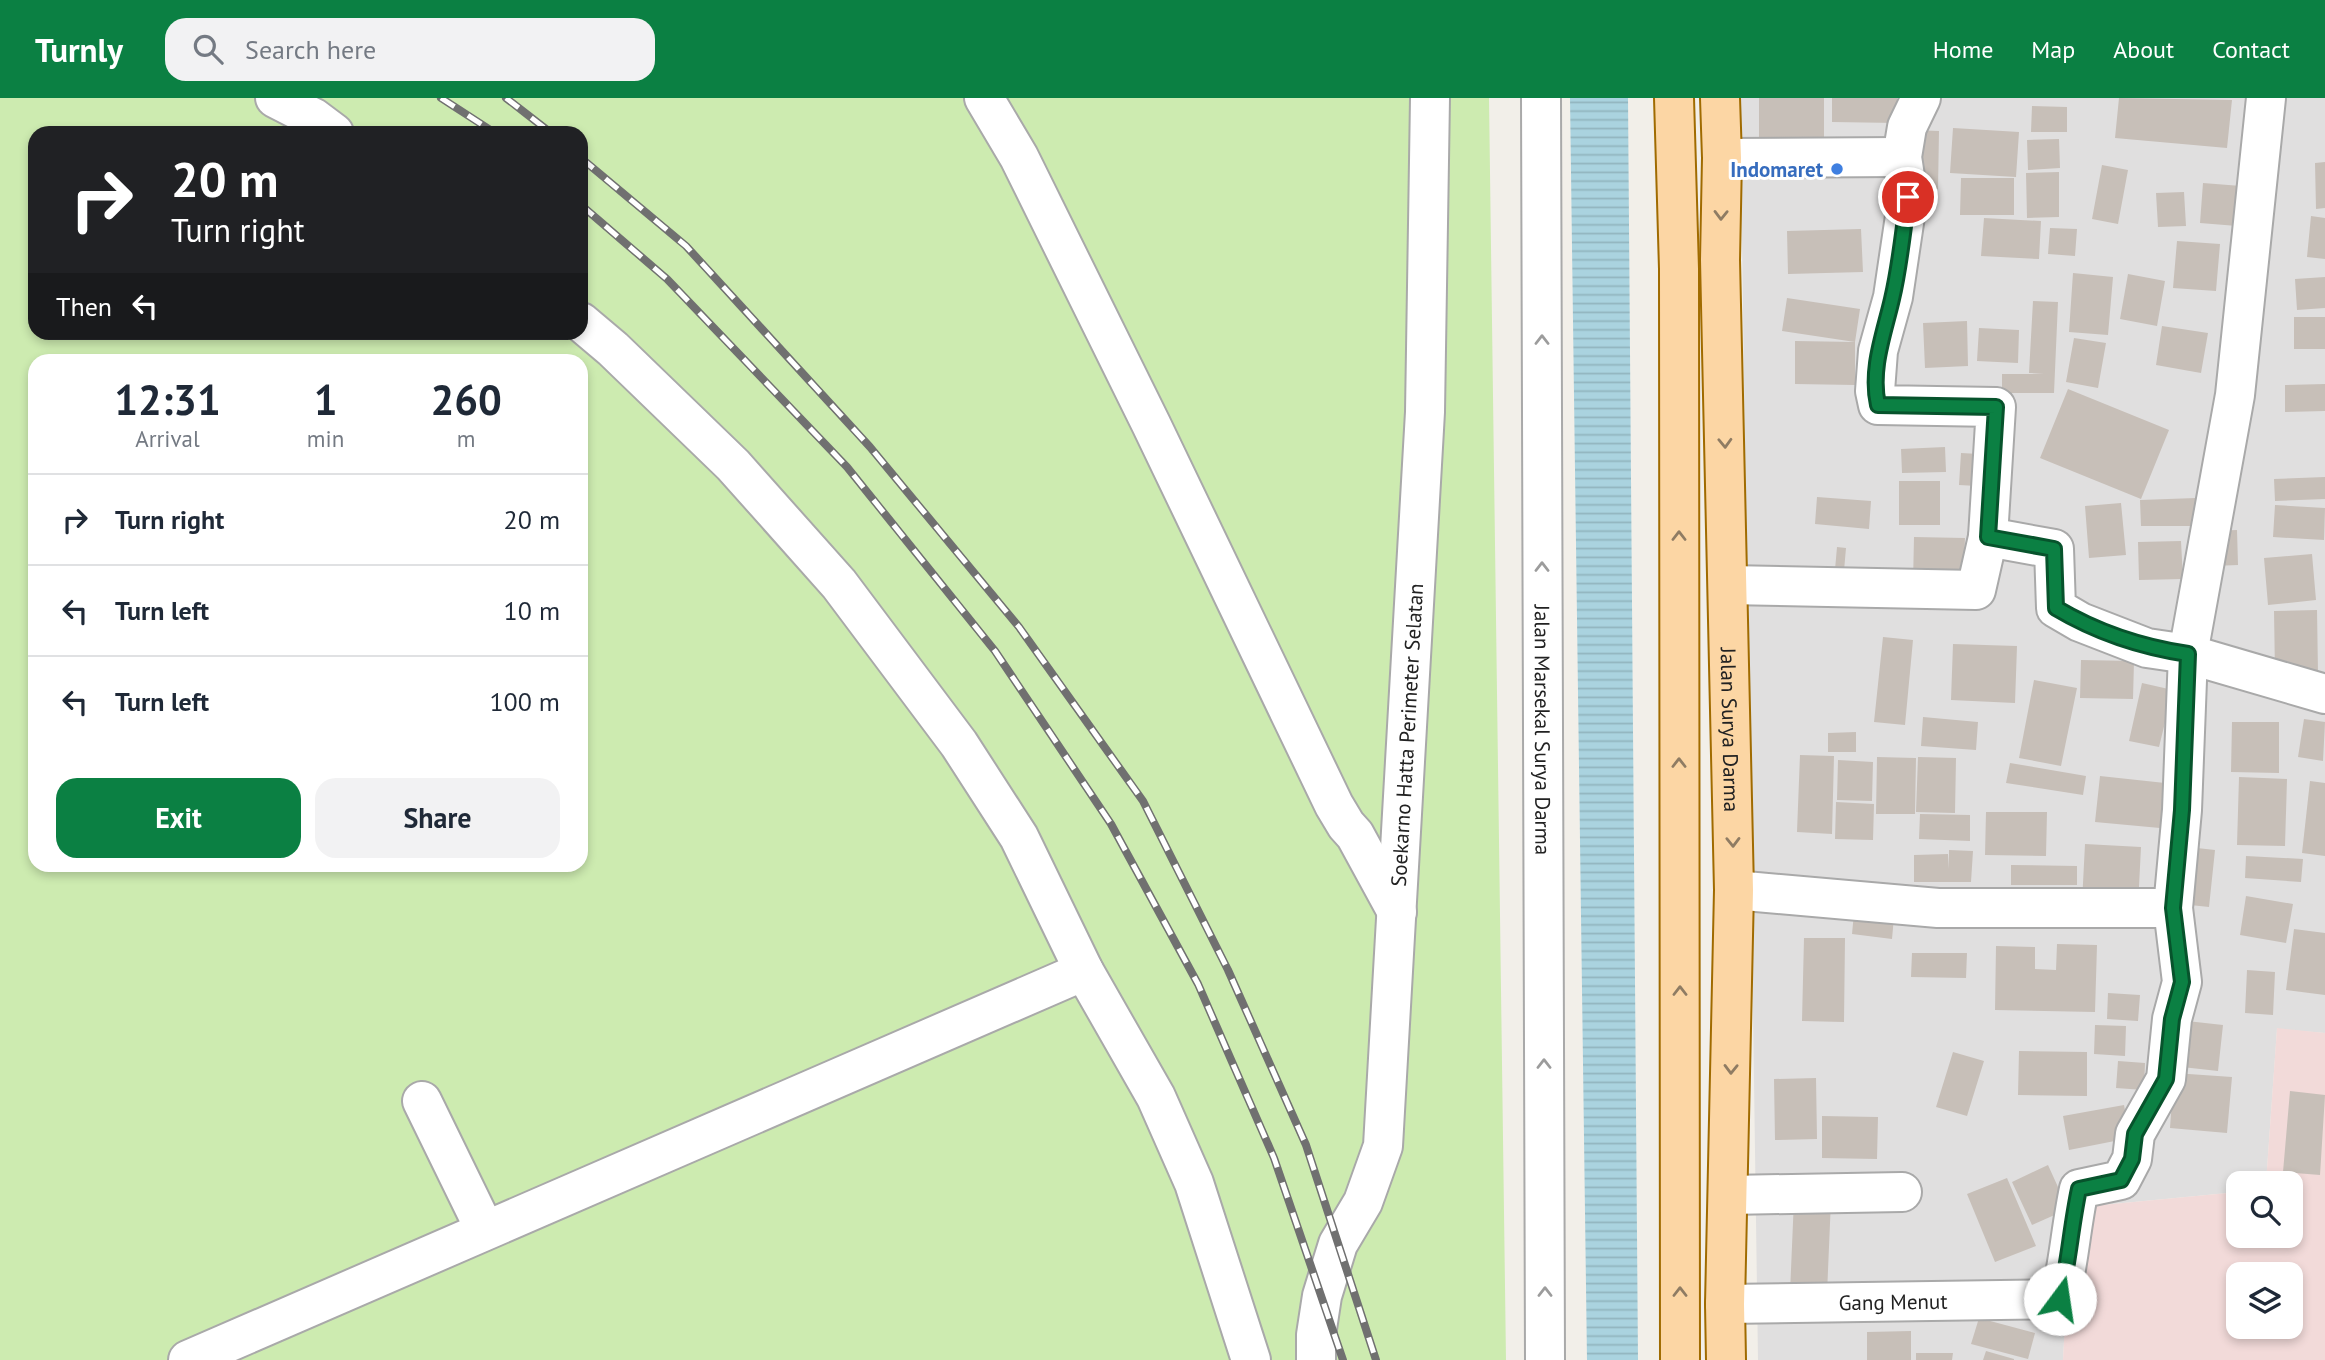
<!DOCTYPE html>
<html lang="en">
<head>
<meta charset="utf-8">
<style>
  :root { --surface:#fff; --page:#f2f2f3; --text:#1f2937; --muted:#747a83; --line:#e0e1e3; --accent:#0b8043 }
  body { margin:0; font-family:"PT Sans",sans-serif; background:var(--page); color:var(--text); height:100vh; display:flex; flex-direction:column; font-size:26px; white-space:nowrap }
  * { box-sizing:border-box; margin:0 }
  p { font-size:23px; color:var(--muted) }
  .icon { flex:none; width:38px; height:38px; fill:none; stroke:currentColor; stroke-width:2; stroke-linecap:round; stroke-linejoin:round }
  .map { position:relative; flex:1; overflow:hidden }
  .details { position:absolute; left:28px; top:256px; width:560px; height:518px; display:flex; flex-direction:column; background:var(--surface); border-radius:21px; box-shadow:0 4px 10px #0003 }
  .details>* { flex:none }
  .hud { position:absolute; left:28px; top:28px; width:560px; height:214px; border-radius:21px; box-shadow:0 4px 10px #0003; background:#202124; color:#fff; overflow:hidden }
  .fabs { position:absolute; left:2226px; top:1073px; display:grid; gap:14px }
  .fabs a { display:grid; place-items:center; width:77px; height:77px; border-radius:14px; background:var(--surface); box-shadow:0 4px 10px #0003; font-size:35px }
  .pin { position:absolute; display:grid; place-items:center; width:60px; height:60px; color:#fff; margin:-30px; border:4px solid #fff; border-radius:50%; box-shadow:0 2px 7px #0007 }
  .me { position:absolute; width:77px; margin:-38px; rotate:14deg; stroke-linejoin:round; filter:drop-shadow(0 0 5px #0008) }
  .turn { display:flex; align-items:center; gap:24px; height:147px; padding:0 28px; font-size:32px }
  .turn .icon { width:91px; height:91px; stroke-width:2.5 }
  .turn b { display:block; font-size:49px; line-height:60px }
  .then { display:flex; align-items:center; height:66px; padding:0 28px; background:#0003; gap:14px; font-size:26px }
  .eta { display:flex; justify-content:space-evenly; align-items:center; height:119px; text-align:center }
  .eta b { font-size:42px; font-weight:700; line-height:49px }
  .cta { display:flex; gap:14px; margin-top:auto; padding:14px 28px }
  .cta a { flex:1; height:80px; border-radius:21px; background:var(--accent); color:#fff; font-size:28px; font-weight:700; line-height:80px; text-align:center }
  .cta a+a { background:var(--page); color:var(--text) }
  ul { padding:0; list-style:none }
  li { display:flex; align-items:center; gap:21px; height:91px; padding:0 28px; border-top:2px solid var(--line) }
  li div { flex:1 }
  li b { display:block; font-size:26px }
  li em { font-style:normal }
  header { display:flex; align-items:center; gap:42px; box-sizing:border-box; height:98px; padding:0 35px; background:var(--accent); color:#fff }
  header strong { font-size:33px }
  nav { display:flex; gap:38px; margin-inline-start:auto; font-size:24px }
  .search { width:490px; height:63px; background:var(--page); display:flex; align-items:center; gap:18px; box-sizing:border-box; padding:0 24px; border-radius:21px; color:var(--muted); font-size:26px }
  .map>svg:first-child { display:block }
</style>
</head>
<body>
<header>
<strong>Turnly</strong>
<div class="search"><svg class="icon" aria-label="search" viewBox="0 0 24 24"><circle cx="10" cy="10" r="6"/><path d="M15 15l6 6"/></svg>Search here</div>
<nav><a>Home</a><a>Map</a><a>About</a><a>Contact</a></nav>
</header>
<div class="map">
<svg width="2325" height="1262" viewBox="0 0 2325 1262">
  <defs>
    <pattern id="water-rules" width="6" height="5" patternUnits="userSpaceOnUse" patternTransform="scale(1.75)"><rect width="6" height="5" fill="#aad3df"/><path d="M0 2.5h6" fill="none" stroke="#92b5bf"/></pattern>
  </defs>
  <rect width="100%" height="100%" fill="#f2efe9"/>
  <path fill="#e0dfdf" d="M1740 0H2325V935L2277 931 2266 1085H2238V1094L2071 1110 2063 1262H1758Z"/>
  <path fill="#f2dad9" fill-rule="evenodd" d="M2277 930 2325 935V1262H2063L2071 1110 2238 1094V1138H2291V1085H2266ZM2238 1176H2291V1228H2238Z"/>
  <path fill="#cdebb0" fill-rule="evenodd" d="M0 0H1489L1506 1262H0ZM35 35H581V234H35ZM35 262H581V766H35Z"/>
  <path fill="url(#water-rules)" d="M1570 0H1628L1638 1262H1587Z"/>
  <path fill="#c7bfb8" d="M1759 0H1824V54H1759Z
    M1832 0H1897V25L1832 24Z
    M2119 0 2232 2 2227 50 2115 40Z
    M2032 8 2067 9V34H2031Z
    M1953 30 2019 34 2016 79 1950 75Z
    M1912 32 1939 33 1938 91 1910 90Z
    M2059 41 2060 70 2028 72 2027 42Z
    M2325 64V110L2316 111 2315 65Z
    M2102 67 2128 72 2118 126 2092 121Z
    M2059 74V119L2027 120 2026 75Z
    M1961 80H2014V117H1960Z
    M2203 85 2241 88 2237 128 2200 125Z
    M2184 94 2186 128 2158 129 2156 95Z
    M2311 118 2325 120V161L2307 159Z
    M1984 120 2041 123 2039 161 1981 158Z
    M2050 130 2077 131 2075 158 2048 156Z
    M1861 131 1863 174 1788 176 1787 133Z
    M2177 143 2220 146 2216 193 2173 190Z
    M2073 175 2113 179 2108 237 2069 234Z
    M2128 176 2165 183 2157 228 2120 221Z
    M2325 179V210L2297 212 2295 181Z
    M1787 200 1860 211 1855 244 1782 233Z
    M2033 203 2058 204 2054 295H2002V276H2044L2029 275Z
    M2294 219H2325V251H2294Z
    M1967 223 1968 268 1925 270 1923 225Z
    M2162 228 2208 235 2201 275 2156 267Z
    M1979 230 2019 232 2018 265 1977 263Z
    M2074 240 2106 245 2098 290 2066 284Z
    M1795 243 1855 244V287L1795 286Z
    M2325 286V313L2285 314V287Z
    M2068 291 2169 332 2141 401 2040 360Z
    M1945 349 1946 374 1902 375 1901 351Z
    M1961 355 1979 356 1977 388 1959 387Z
    M2325 379V401L2275 403 2274 381Z
    M1899 383H1940V427H1899Z
    M1817 399 1871 403 1869 431 1815 426Z
    M2196 400V428H2141L2140 402Z
    M2121 405 2126 457 2089 460 2085 408Z
    M2275 407 2325 410 2324 442 2273 439Z
    M2237 432 2238 467 2213 468 2212 433Z
    M1914 439 1965 440 1963 487 1913 485Z
    M2181 443 2183 481 2139 482 2138 444Z
    M1837 449 1846 450 1843 484 1834 483Z
    M2312 456 2316 502 2268 507 2264 460Z
    M2317 512 2318 575 2275 576 2274 513Z
    M1883 539 1913 542 1905 627 1874 624Z
    M1953 546 2017 548 2015 605 1951 602Z
    M2081 562 2134 563 2133 601 2080 600Z
    M2034 582 2077 590 2061 668 2019 660Z
    M2142 585 2173 592 2159 649 2129 643Z
    M1923 619 1978 624 1976 652 1921 648Z
    M2304 621 2325 624 2323 663 2298 659Z
    M2232 624H2279V675L2231 674Z
    M1856 634V654H1828V635Z
    M1800 657 1834 658 1832 736 1797 734Z
    M1877 659 1916 660 1915 716H1876Z
    M1918 659 1956 660 1955 715 1916 714Z
    M1838 662 1873 664 1872 703 1837 702Z
    M2010 665 2086 678 2083 697 2006 685Z
    M2100 678 2165 685 2160 730 2095 724Z
    M2239 679 2287 681 2285 748 2237 747Z
    M2310 683 2325 685V758L2302 755Z
    M1836 704 1874 706 1873 742 1835 741Z
    M1986 714H2047L2046 758 1985 757Z
    M1920 716 1970 717V743L1919 741Z
    M2085 746 2141 749 2138 808 2082 805Z
    M2188 749 2215 752 2209 809 2181 806Z
    M1949 752 1973 753 1971 784H1914V757L1948 756 1949 771Z
    M2246 758 2303 761 2301 784 2245 780Z
    M2011 767 2077 768V787H2011Z
    M2246 798 2293 806 2286 845 2240 837Z
    M1854 815 1894 819 1892 841 1852 836Z
    M2294 831 2325 835V897L2286 892Z
    M1804 840H1845L1844 924 1802 923Z
    M2057 846 2097 847 2095 914 1995 912 1996 848 2035 849V871L2056 872Z
    M1912 855H1967L1966 880 1911 879Z
    M2247 872 2275 874 2273 917 2245 915Z
    M2108 895 2140 897 2138 923 2107 921Z
    M2178 922 2223 927 2218 973 2173 968Z
    M2095 927 2126 928 2125 958 2094 956Z
    M2019 953 2087 954V998L2018 997Z
    M1953 954 1984 963 1967 1018 1936 1009Z
    M2118 963 2145 965 2144 992 2116 990Z
    M2174 975 2232 979 2227 1035 2170 1030Z
    M1816 980 1817 1041 1775 1042 1774 981Z
    M2290 993 2325 997 2320 1077 2283 1074Z
    M2124 1007 2130 1040 2069 1052 2063 1018Z
    M1822 1018 1878 1019 1877 1061 1822 1060Z
    M2048 1067 2068 1111 2032 1127 2012 1084Z
    M2007 1080 2036 1148 1995 1164 1967 1096Z
    M1794 1101 1831 1102 1827 1196 1790 1195Z
    M1979 1220 2035 1235 2028 1261 1971 1246Z
    M1911 1233V1262H1867V1234Z
    M1986 1253 2014 1261V1262H1983Z
    M1916 1255H1953L1952 1262H1916Z"/>
  <g fill="none" stroke-linecap="round" stroke-linejoin="round">
    <defs>
      <g id="minor">
        <path d="M275 0 314 20 334 35"/>
        <path d="M984 0 1019 59 1151 326 1334 707 1346 727 1355 737 1397 814"/>
        <path id="s1" d="M1541 0 1545 1262"/>
        <path d="M1722 60 1902 59"/>
        <path d="M581 224 613 251 733 367 839 486 959 646 1019 739 1084 873 1156 999 1194 1085 1251 1262"/>
        <path d="M1988 439 2054 451 2056 510 2080 524 2147 550 2188 556 2325 596"/>
        <path d="M1728 487 1976 492 1988 439 1996 309 1878 307 1875 293 1878 253 1893 199 1908 98 1902 59 1907 29 1921 0"/>
        <path d="M1734 792 1938 810H2173"/>
        <path d="M422 1003 485 1132"/>
        <path d="M1729 1097 1902 1094"/>
        <path id="s2" d="M1725 1206 2060 1201C2069 1164 2071 1128 2079 1091L2121 1082 2132 1061 2135 1036 2166 981 2172 921 2182 884 2173 810 2182 712 2188 556 2235 297 2266 0"/>
        <path d="M188 1262 1084 873"/>
        <path id="s3" d="M1316 1262V1237L1322 1198 1338 1146 1363 1104 1383 1048 1425 314 1430 0"/>
      </g>
      <g id="major">
        <path d="M1674 0 1679 171 1680 1262"/>
        <path id="s4" d="M1720 0 1722 60 1720 162 1734 792 1725 1206 1726 1262"/>
      </g>
    </defs>
    <use href="#minor" stroke="#a9a9a9" stroke-width="42"/>
    <use href="#major" stroke="#a06b00" stroke-width="42"/>
    <use href="#minor" stroke="#fff" stroke-width="38"/>
    <use href="#major" stroke="#fcd6a4" stroke-width="38"/>
    <defs>
      <path id="rail" d="M441 0 495 35
        M506 0 551 35
        M581 60 686 148 870 349 1019 529 1143 703 1228 872 1306 1047 1376 1262
        M581 107 667 181 847 369 995 553 1111 726 1198 886 1274 1060 1343 1262"/>
    </defs>
    <use href="#rail" stroke="#707070" stroke-width="8"/>
    <use href="#rail" stroke="#fff" stroke-width="5" stroke-dasharray="16" stroke-linecap="butt"/>
  </g>
  <defs><path id="oneway-chevron" d="M-2-3.5L2.5 0L-2 3.5" fill="none" stroke-width="1.6" stroke-linecap="round" stroke-linejoin="round" transform="scale(1.75)"/></defs>
  <g stroke="#8f7c63">
    <use href="#oneway-chevron" transform="translate(1721 117) rotate(91)"/>
    <use href="#oneway-chevron" transform="translate(1725 345) rotate(88)"/>
    <use href="#oneway-chevron" transform="translate(1679 438) rotate(-90)"/>
    <use href="#oneway-chevron" transform="translate(1679 665) rotate(-90)"/>
    <use href="#oneway-chevron" transform="translate(1733 744) rotate(89)"/>
    <use href="#oneway-chevron" transform="translate(1680 893) rotate(-90)"/>
    <use href="#oneway-chevron" transform="translate(1731 971) rotate(91)"/>
    <use href="#oneway-chevron" transform="translate(1680 1194) rotate(-90)"/>
  </g>
  <g stroke="#9c9c9c">
    <use href="#oneway-chevron" transform="translate(1542 242) rotate(-90)"/>
    <use href="#oneway-chevron" transform="translate(1542 469) rotate(-90)"/>
    <use href="#oneway-chevron" transform="translate(1544 966) rotate(-90)"/>
    <use href="#oneway-chevron" transform="translate(1545 1194) rotate(-90)"/>
  </g>
  <g fill="none" stroke-linecap="round" stroke-linejoin="round">
    <defs>
      <path id="route" d="M1908 99C1903 132 1900 168 1892 201 1884 236 1870 271 1878 307L1996 309 1988 439 2054 451 2056 510C2098 535 2141 549 2188 556L2182 712 2173 810 2182 884 2172 921 2166 981 2135 1036 2132 1061 2121 1082 2079 1091C2071 1128 2069 1164 2060 1201"/>
    </defs>
    <use href="#route" stroke="#07532c" stroke-width="18"/>
    <use href="#route" stroke="#0b8043" stroke-width="12"/>
  </g>
  <circle fill="#3f7fe0" stroke="#fff" stroke-width="2.5" cx="1837" cy="71" r="7"/>
  <g text-anchor="middle" dominant-baseline="central" stroke-width="6" stroke-linejoin="round" paint-order="stroke">
    <g font-size="21" font-weight="bold" fill="#366cbe" stroke="#fff" text-anchor="end">
      <text x="1823" y="71">Indomaret</text>
    </g>
    <g font-size="21" fill="#222" stroke="#fff">
      <text stroke="none"><textPath href="#s1" startOffset="632">Jalan Marsekal Surya Darma</textPath></text>
      <text stroke="none"><textPath href="#s4" startOffset="632">Jalan Surya Darma</textPath></text>
      <text stroke="none"><textPath href="#s3" startOffset="639">Soekarno Hatta Perimeter Selatan</textPath></text>
      <text stroke="none"><textPath href="#s2" startOffset="168">Gang Menut</textPath></text>
    </g>
  </g>
</svg>
<div class="fabs">
<a><svg class="icon" aria-label="search" viewBox="0 0 24 24"><circle cx="10" cy="10" r="6"/><path d="M15 15l6 6"/></svg></a>
<a><svg class="icon" aria-label="layers" viewBox="0 0 24 24"><path d="M12 4l9 5-9 5-9-5zM3 14l9 5 9-5"/></svg></a>
</div>
<div class="pin" style="left:1908px;top:99px;background:#d93025"><svg class="icon" aria-label="arrive" viewBox="0 0 24 24"><path d="M6 21V4h12l-3 4 3 4H6"/></svg></div>
<svg class="me" style="left:2060px;top:1201px" viewBox="-20 -20 40 40"><circle r="19" fill="#fff"/><path d="M0-13L10 11 0 6-10 11z" fill="#0b8043"/></svg>
<div class="hud">
<div class="turn"><svg class="icon" aria-label="right" viewBox="0 0 24 24"><path d="M7 20v-9h11M14 6l5 5-5 5"/></svg><div><b>20 m</b>Turn right</div></div>
<div class="then">Then<svg class="icon" aria-label="left" viewBox="0 0 24 24"><path d="M17 20v-9H6M10 6l-5 5 5 5"/></svg></div>
</div>
<section class="details">
<div class="eta">
<div><b>12:31</b><p>Arrival</p></div>
<div><b>1</b><p>min</p></div>
<div><b>260</b><p>m</p></div>
</div>
<ul>
<li><svg class="icon" aria-label="right" viewBox="0 0 24 24"><path d="M7 20v-9h11M14 6l5 5-5 5"/></svg><div><b>Turn right</b></div><em>20 m</em></li>
<li><svg class="icon" aria-label="left" viewBox="0 0 24 24"><path d="M17 20v-9H6M10 6l-5 5 5 5"/></svg><div><b>Turn left</b></div><em>10 m</em></li>
<li><svg class="icon" aria-label="left" viewBox="0 0 24 24"><path d="M17 20v-9H6M10 6l-5 5 5 5"/></svg><div><b>Turn left</b></div><em>100 m</em></li>
</ul>
<div class="cta"><a>Exit</a><a>Share</a></div>
</section>
</div>
</body>
</html>
